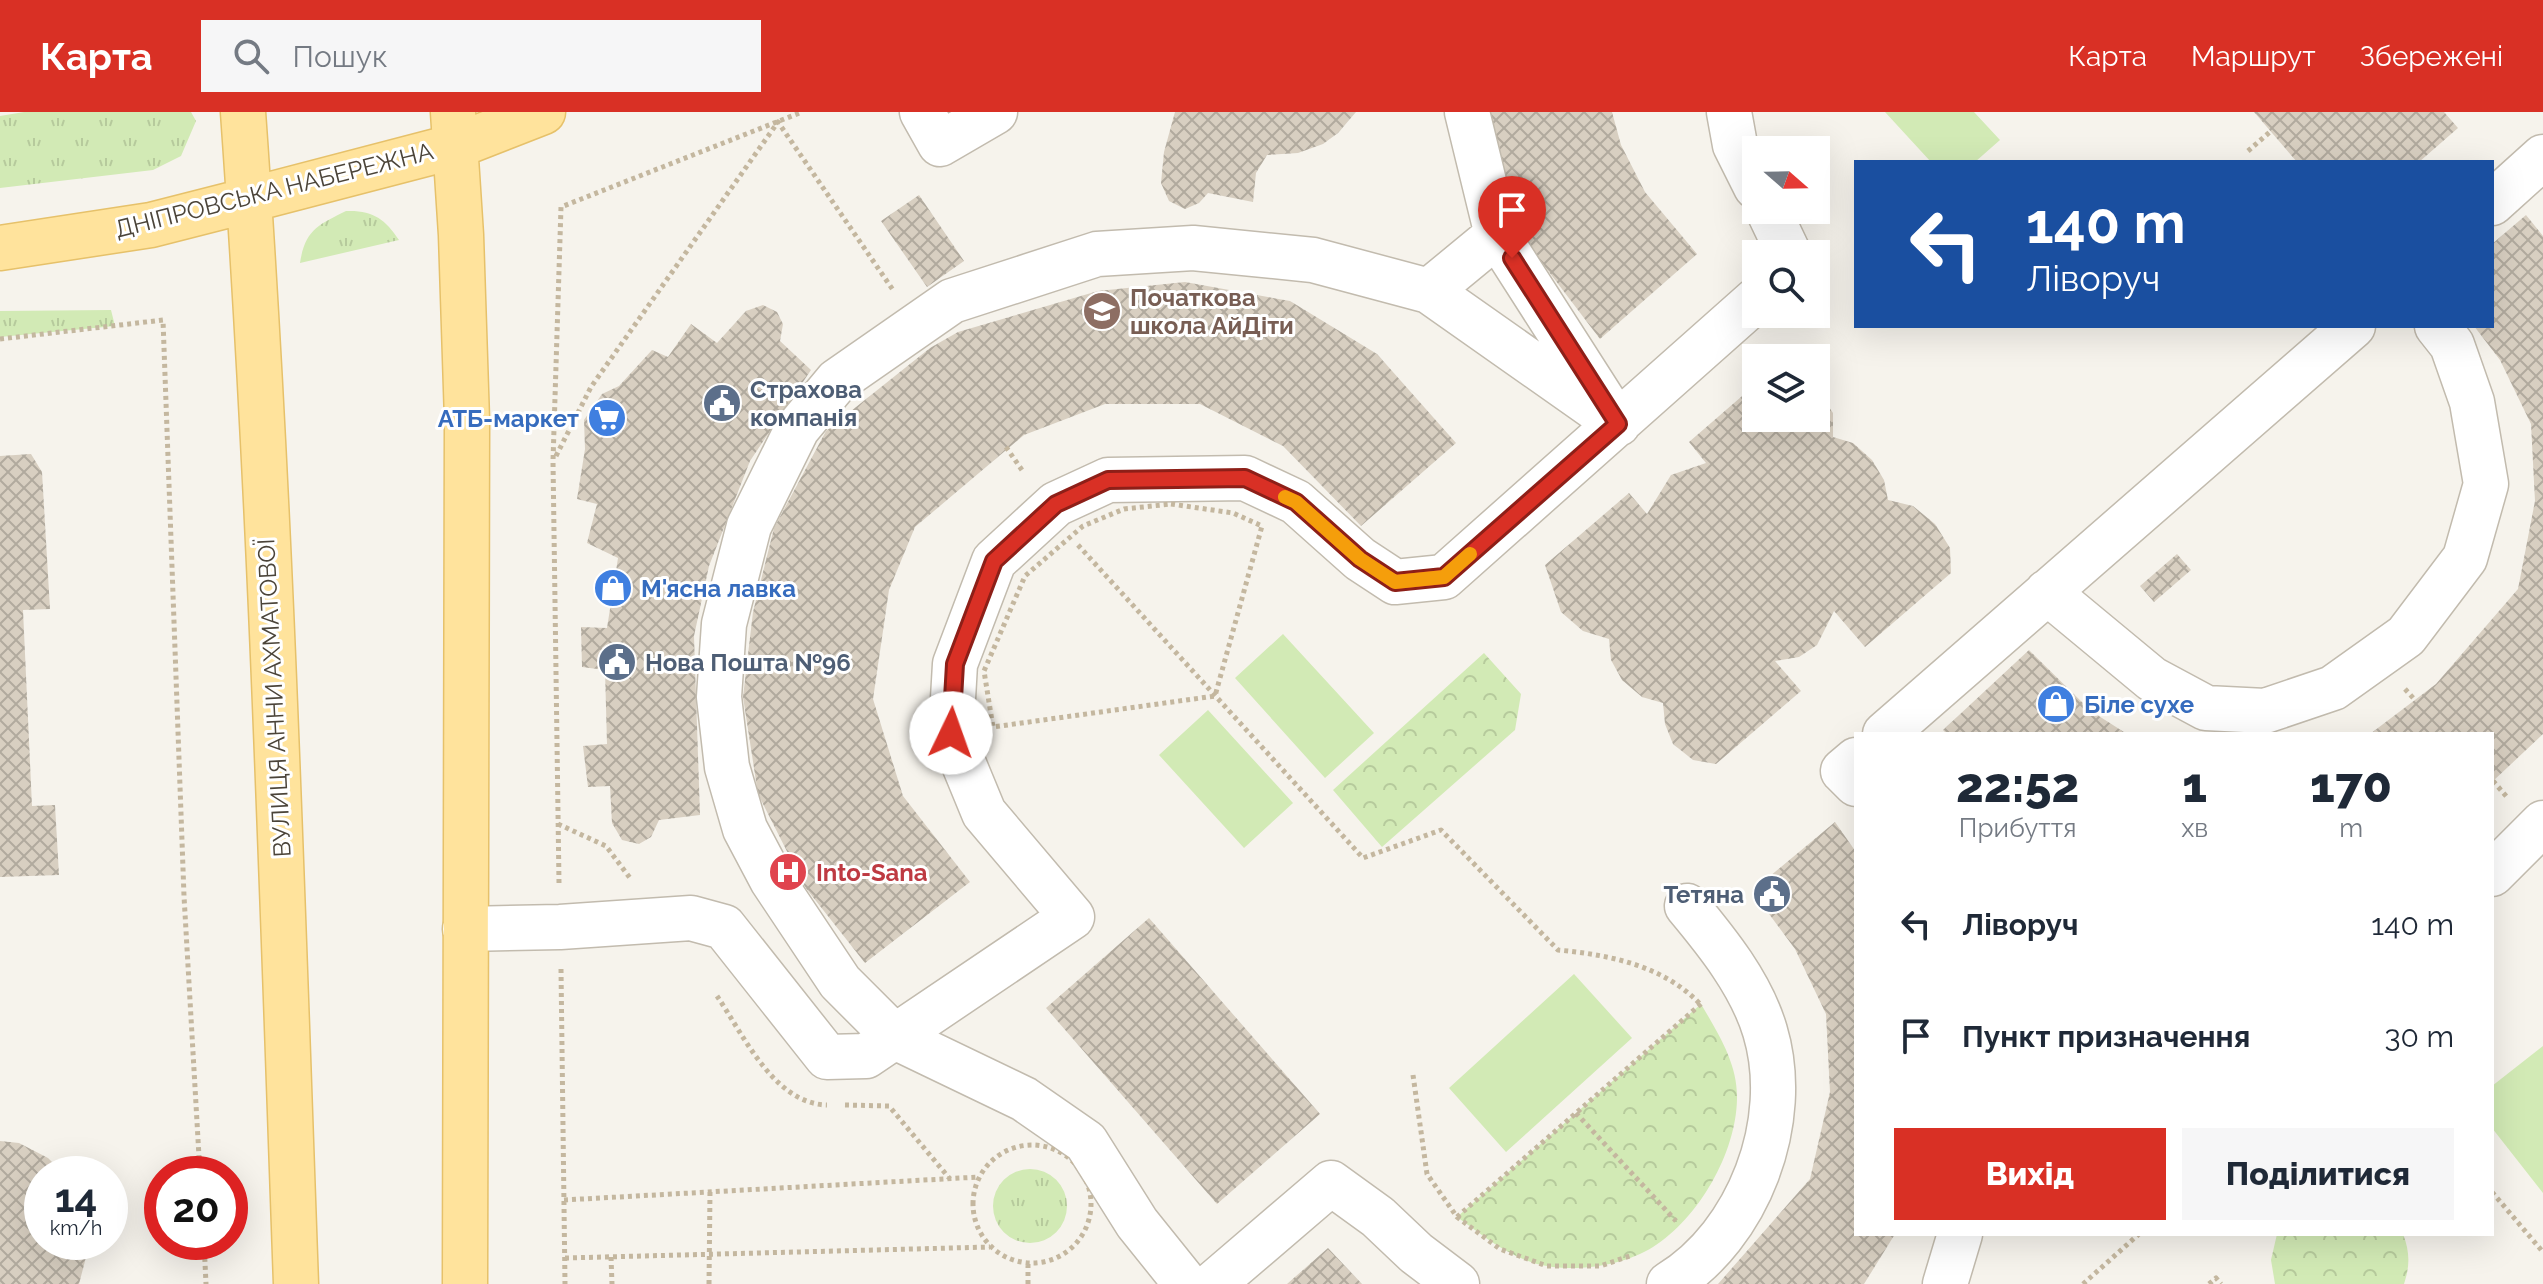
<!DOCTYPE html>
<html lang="uk">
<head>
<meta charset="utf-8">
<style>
  :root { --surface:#fff; --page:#f6f6f7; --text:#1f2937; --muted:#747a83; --accent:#d93025 }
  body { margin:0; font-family:Raleway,sans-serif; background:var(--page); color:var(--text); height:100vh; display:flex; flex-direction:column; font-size:30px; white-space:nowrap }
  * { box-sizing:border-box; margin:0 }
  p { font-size:26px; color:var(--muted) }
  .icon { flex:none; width:44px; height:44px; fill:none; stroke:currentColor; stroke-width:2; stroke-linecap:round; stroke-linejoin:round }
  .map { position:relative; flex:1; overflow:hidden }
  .side { position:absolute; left:1854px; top:620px; width:640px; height:504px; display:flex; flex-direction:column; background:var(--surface); border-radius:0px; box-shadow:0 8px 32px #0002 }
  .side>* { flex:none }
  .banner { position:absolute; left:1854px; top:48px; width:640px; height:168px; border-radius:0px; box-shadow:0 8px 32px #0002; background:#1a4fa0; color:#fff; overflow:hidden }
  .needle { width:52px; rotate:110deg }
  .tools { position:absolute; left:1742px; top:24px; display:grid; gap:16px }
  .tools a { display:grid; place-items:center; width:88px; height:88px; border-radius:0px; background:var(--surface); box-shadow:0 8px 32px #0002; font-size:40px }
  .speed { position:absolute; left:24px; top:1044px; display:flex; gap:16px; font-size:40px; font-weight:700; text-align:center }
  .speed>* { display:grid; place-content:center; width:104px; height:104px; border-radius:50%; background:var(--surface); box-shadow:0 8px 32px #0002; line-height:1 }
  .speed small { font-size:20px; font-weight:400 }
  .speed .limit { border:12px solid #d22; background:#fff; color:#111 }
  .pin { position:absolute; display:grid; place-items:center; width:68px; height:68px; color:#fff; margin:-82px -34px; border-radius:50% 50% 50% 0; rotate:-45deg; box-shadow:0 0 8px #0007 }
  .pin .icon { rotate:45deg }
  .me { position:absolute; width:88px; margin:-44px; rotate:3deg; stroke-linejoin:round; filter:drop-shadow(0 0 6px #0008) }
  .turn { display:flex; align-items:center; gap:28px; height:168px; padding:0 40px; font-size:36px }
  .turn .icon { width:104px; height:104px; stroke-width:2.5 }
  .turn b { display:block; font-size:56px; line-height:68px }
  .eta { display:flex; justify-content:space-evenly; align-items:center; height:136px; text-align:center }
  .eta b { font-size:48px; font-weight:800; line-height:56px }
  .action { display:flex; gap:16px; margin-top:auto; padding:16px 40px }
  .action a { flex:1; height:92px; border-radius:0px; background:var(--accent); color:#fff; font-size:32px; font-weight:800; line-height:92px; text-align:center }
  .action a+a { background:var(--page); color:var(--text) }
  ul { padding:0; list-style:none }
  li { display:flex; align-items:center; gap:24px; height:112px; padding:0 40px }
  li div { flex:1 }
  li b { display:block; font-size:30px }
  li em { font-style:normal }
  header { display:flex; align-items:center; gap:48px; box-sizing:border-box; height:112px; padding:0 40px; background:var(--accent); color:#fff }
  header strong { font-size:38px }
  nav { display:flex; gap:44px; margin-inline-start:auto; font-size:28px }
  .search { width:560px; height:72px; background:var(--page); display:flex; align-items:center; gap:20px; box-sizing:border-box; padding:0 28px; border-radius:0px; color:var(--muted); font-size:30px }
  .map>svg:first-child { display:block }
</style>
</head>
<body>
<header>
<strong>Карта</strong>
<div class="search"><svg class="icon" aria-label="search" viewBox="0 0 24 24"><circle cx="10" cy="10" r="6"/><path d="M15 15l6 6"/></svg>Пошук</div>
<nav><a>Карта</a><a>Маршрут</a><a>Збережені</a></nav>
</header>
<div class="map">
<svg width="2543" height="1172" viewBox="0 0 2543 1172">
  <defs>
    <pattern id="grass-tufts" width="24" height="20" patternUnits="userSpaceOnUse" patternTransform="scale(2)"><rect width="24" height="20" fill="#d2eab5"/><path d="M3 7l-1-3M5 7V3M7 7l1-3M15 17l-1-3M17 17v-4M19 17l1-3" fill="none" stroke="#b6ca9c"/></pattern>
    <pattern id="park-crowns" width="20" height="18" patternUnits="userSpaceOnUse" patternTransform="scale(2)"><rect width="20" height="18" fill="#d2eab5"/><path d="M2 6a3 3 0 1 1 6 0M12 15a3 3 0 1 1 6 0" fill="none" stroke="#b6ca9c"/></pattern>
    <pattern id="building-cross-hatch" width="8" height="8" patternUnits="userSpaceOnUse" patternTransform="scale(2)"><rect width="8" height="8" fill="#d8cfc1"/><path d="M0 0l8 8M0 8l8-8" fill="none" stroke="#b1aa9e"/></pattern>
  </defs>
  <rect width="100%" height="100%" fill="#f6f3ec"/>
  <path fill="url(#grass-tufts)" d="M24 0H191L196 9 181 44 153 58 0 76V4Z
    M346 99C373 98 385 107 399 128L300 151C305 118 318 113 346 99Z
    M111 198 115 214 0 225V199Z
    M993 1094a37 37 0 1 1 74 0a37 37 0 1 1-74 0Z"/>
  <path fill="url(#park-crowns)" d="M1484 541 1521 582 1515 618 1382 735 1333 678Z
    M1701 892C1718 921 1738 952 1737 987 1736 1041 1699 1106 1653 1135 1625 1153 1579 1160 1547 1154 1512 1148 1485 1125 1457 1105Z
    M2277 1122H2403C2410 1140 2410 1154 2404 1172H2275L2271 1148Z"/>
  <path fill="#d2eab5" d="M1885 0H1974L2000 28 1975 50H1931Z
    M1283 522 1374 621 1325 666 1235 566Z
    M1208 598 1293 691 1244 736 1159 643Z
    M1574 862 1632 926 1506 1040 1449 976Z
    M2543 934V1081L2492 1016V974Z"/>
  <path fill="url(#building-cross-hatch)" d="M1175 0H1356L1338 21 1323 32 1298 41 1267 43 1256 61 1253 90 1208 81 1199 91 1185 97 1169 89 1161 71 1164 40Z
    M1488 0H1612L1621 33 1645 80 1697 142 1600 227 1530 135 1486 21Z
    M2254 0H2444L2458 16 2419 50H2297Z
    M919 83 964 149 927 175 881 109Z
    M2526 103 2543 124V622L2492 670V622H2370L2436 572 2518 477 2535 389 2531 312 2500 248 2474 214H2492V132Z
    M1185 170 1290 189 1377 242 1456 331 1361 414 1283 334 1200 292H1105L1024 323 915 415 889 478 873 587 903 684 970 770 865 851 805 775 758 682 743 585 753 500 774 416 826 319 930 236 958 220 1098 179Z
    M763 193 777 200 783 212 780 229 811 258 750 349 709 454 694 524 700 703 659 708 651 725 639 732 622 728 612 711 610 674 588 675 583 634 607 632 605 558 582 555 581 515 607 516 618 446 587 431 597 392 577 387 585 337 584 308 602 282 619 274 652 238 668 245 691 212 717 231 746 199Z
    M1756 272V306H1816V277L1818 279 1833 301V325L1853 331 1872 348 1884 368 1888 388 1913 394 1935 412 1950 436 1951 461 1865 535 1834 499 1817 533 1799 545 1775 549 1801 579 1716 652 1693 648 1673 632 1665 612 1663 591 1642 585 1622 568 1611 548 1609 527 1583 519 1561 500 1545 453 1629 381 1647 402 1671 363 1706 351 1689 330Z
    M31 342 42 360 50 497 23 498 32 694 55 693 59 763 0 765V344Z
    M2177 442 2191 458 2154 490 2140 474Z
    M2029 538 2091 599 2127 622H1947L1943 618Z
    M1835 710 1856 740V1122H1895L1864 1172H1718L1810 1067 1830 980 1826 902 1795 837 1752 779Z
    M1149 806 1320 1002 1217 1092 1046 896Z
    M0 1029 19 1031 48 1046 64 1062H42V1130H90L79 1172H0Z
    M1328 1136 1362 1172H1287Z"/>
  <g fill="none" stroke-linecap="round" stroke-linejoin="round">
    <defs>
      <path id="minor" d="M922 0 940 32 995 0
        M1729 0 1735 33 1756 75
        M2492 91 2543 45
        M1768 98 1789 142
        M1429 179 1497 123
        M2047 480 2152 567 2206 596 2265 599 2333 576 2406 524 2465 446 2486 372 2472 290 2452 233 2437 214
        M1885 622 2353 214
        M1856 648 1843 659 1856 672
        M2492 762 2543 711
        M465 817 560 815 691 806 724 815 827 945 866 944 1072 805 984 701 951 621 955 552 994 449 1056 392 1108 368 1245 366 1296 390 1360 447 1395 470 1444 465 1756 188
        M1186 1172 1137 1111 1086 1030 1024 987 895 925 840 870 772 768 745 717 727 655 719 585 724 512 749 414 797 317 837 269 952 189 1097 142 1193 136 1313 148 1429 179 1618 312 1497 123 1467 0
        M1213 1172 1331 1071 1378 1105 1416 1141 1457 1172
        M1669 1172C1749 1123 1792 1009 1765 919 1751 872 1717 830 1687 794
        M1945 1172 1960 1122"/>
      <path id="major" d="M243 0C271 390 282 781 296 1172
        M453 0 461 123 467 308 465 1172
        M0 136 151 113 249 88 456 34 543 0"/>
    </defs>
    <use href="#minor" stroke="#c2bbae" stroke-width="47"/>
    <use href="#major" stroke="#e6c16a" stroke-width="47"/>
    <path stroke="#c4b79f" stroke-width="5" stroke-dasharray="4 4" stroke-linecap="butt" d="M2248 39 2271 19
      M0 227 163 208 184 784 200 1062
      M1006 335 1024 361
      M556 344 591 275 778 10 893 178
      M1171 392 1233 401 1262 414 1215 584 993 615 984 559 1025 464 1083 414 1124 397Z
      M1078 433 1363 746 1441 718 1558 838C1611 843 1665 854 1702 894
      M2405 577 2415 588
      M2493 669 2507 685
      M558 712 606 734 630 766
      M559 771 553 349 561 95 802 0
      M561 857 565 1172
      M717 884C743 922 774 992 827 993
      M1413 963 1427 1062 1457 1105 1500 1137 1547 1154H1600L1633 1143
      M845 993 889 994 950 1067
      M1576 1001 1676 1109
      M973 1092a59 59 0 1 1 118 0a59 59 0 1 1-118 0Z
      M2492 1080 2543 1140
      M564 1088 979 1065
      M1457 1105 1702 891
      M204 1130 206 1172
      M611 1145 612 1172
      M565 1146 990 1135
      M1028 1152V1172
      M709 1172 710 1079
      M2083 1172 2139 1122
      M2209 1172 2216 1166 2221 1172"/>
    <use href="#minor" stroke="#fff" stroke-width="44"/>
    <use href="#major" stroke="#ffe39c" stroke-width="44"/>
  </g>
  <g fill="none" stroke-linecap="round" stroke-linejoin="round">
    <defs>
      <path id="route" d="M951 621 955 552 994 449 1056 392 1108 368 1245 366 1296 390 1360 447 1395 470 1444 465 1618 312 1512 146"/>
    </defs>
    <use href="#route" stroke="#8d1f18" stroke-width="20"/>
    <use href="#route" stroke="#d93025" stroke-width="14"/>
    <path stroke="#f59e0b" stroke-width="14" d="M1285 385 1296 390 1360 447 1395 470 1444 465 1470 442"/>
  </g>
  <defs>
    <symbol id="school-disc" viewBox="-11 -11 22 22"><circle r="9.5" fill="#8d6e63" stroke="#fff"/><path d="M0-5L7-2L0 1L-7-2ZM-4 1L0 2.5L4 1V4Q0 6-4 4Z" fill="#fff"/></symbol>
    <symbol id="civic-disc" viewBox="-11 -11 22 22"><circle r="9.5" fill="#5c6f8a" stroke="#fff"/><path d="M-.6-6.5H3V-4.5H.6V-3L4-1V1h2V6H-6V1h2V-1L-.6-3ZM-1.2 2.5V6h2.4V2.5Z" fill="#fff"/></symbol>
    <symbol id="supermarket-disc" viewBox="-11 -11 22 22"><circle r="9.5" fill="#3f7fe0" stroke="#fff"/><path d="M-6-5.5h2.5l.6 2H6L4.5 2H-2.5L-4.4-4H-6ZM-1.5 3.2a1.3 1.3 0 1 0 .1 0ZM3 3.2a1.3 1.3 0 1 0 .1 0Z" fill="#fff"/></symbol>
    <symbol id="shop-disc" viewBox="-11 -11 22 22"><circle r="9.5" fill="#3f7fe0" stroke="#fff"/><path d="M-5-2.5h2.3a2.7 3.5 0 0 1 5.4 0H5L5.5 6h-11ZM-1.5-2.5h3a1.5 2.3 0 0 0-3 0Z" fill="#fff"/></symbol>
    <symbol id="hospital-disc" viewBox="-11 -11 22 22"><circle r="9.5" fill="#e0444e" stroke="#fff"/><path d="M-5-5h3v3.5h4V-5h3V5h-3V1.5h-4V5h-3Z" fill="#fff"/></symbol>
  </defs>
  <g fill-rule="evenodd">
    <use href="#school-disc" x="1080" y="177" width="44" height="44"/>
    <use href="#civic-disc" x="700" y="269" width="44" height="44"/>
    <use href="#supermarket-disc" x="585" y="284" width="44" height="44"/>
    <use href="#shop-disc" x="591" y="454" width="44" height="44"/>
    <use href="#civic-disc" x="595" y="528" width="44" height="44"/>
    <use href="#shop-disc" x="2034" y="570" width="44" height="44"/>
    <use href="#hospital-disc" x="766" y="738" width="44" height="44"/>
    <use href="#civic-disc" x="1750" y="760" width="44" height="44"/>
  </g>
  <g text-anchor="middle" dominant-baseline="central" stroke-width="6" stroke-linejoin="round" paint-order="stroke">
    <g font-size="24" fill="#4b4439" stroke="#fff">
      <text transform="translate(274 78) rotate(-14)">ДНІПРОВСЬКА НАБЕРЕЖНА</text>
      <text transform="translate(274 586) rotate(-93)">ВУЛИЦЯ АННИ АХМАТОВОЇ</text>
    </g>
    <g font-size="24" font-weight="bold" fill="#785e54" stroke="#fff" text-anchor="start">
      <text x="1130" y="185">Початкова<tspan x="1130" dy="28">школа АйДіти</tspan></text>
    </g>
    <g font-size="24" font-weight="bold" fill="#4e5e75" stroke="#fff" text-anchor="start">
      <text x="750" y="277">Страхова<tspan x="750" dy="28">компанія</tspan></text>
      <text x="645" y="550">Нова Пошта №96</text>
      <text x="1744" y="782" text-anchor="end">Тетяна</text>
    </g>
    <g font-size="24" font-weight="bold" fill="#366cbe" stroke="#fff" text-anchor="start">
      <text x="579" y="306" text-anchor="end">АТБ-маркет</text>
      <text x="641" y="476">М'ясна лавка</text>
      <text x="2084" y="592">Біле сухе</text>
    </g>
    <g font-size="24" font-weight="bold" fill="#be3a42" stroke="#fff" text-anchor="start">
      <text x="816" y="760">Into-Sana</text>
    </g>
  </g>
</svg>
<div class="tools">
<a><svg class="needle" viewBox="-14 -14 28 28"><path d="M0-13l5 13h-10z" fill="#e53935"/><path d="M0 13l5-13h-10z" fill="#747a83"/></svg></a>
<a><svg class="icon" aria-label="search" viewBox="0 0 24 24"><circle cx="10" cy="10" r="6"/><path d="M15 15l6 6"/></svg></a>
<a><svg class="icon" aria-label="layers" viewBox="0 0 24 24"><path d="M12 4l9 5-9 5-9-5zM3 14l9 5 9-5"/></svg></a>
</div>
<div class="speed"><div>14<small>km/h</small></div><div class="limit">20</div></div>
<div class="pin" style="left:1512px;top:146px;background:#d93025"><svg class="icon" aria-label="arrive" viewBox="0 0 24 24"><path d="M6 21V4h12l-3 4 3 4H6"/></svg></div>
<svg class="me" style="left:951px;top:621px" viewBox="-20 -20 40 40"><circle r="19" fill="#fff"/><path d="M0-13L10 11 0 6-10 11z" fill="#d93025"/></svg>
<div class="banner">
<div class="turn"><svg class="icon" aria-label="left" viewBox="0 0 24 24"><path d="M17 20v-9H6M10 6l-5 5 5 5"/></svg><div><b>140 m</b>Ліворуч</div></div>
</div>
<section class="side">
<div class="eta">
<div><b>22:52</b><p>Прибуття</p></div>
<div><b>1</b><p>хв</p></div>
<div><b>170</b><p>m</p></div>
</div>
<ul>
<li><svg class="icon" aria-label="left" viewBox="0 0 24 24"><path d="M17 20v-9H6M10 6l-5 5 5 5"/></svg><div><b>Ліворуч</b></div><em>140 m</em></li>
<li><svg class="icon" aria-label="arrive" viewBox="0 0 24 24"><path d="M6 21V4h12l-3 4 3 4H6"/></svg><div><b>Пункт призначення</b></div><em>30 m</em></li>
</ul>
<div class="action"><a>Вихід</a><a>Поділитися</a></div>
</section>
</div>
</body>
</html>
